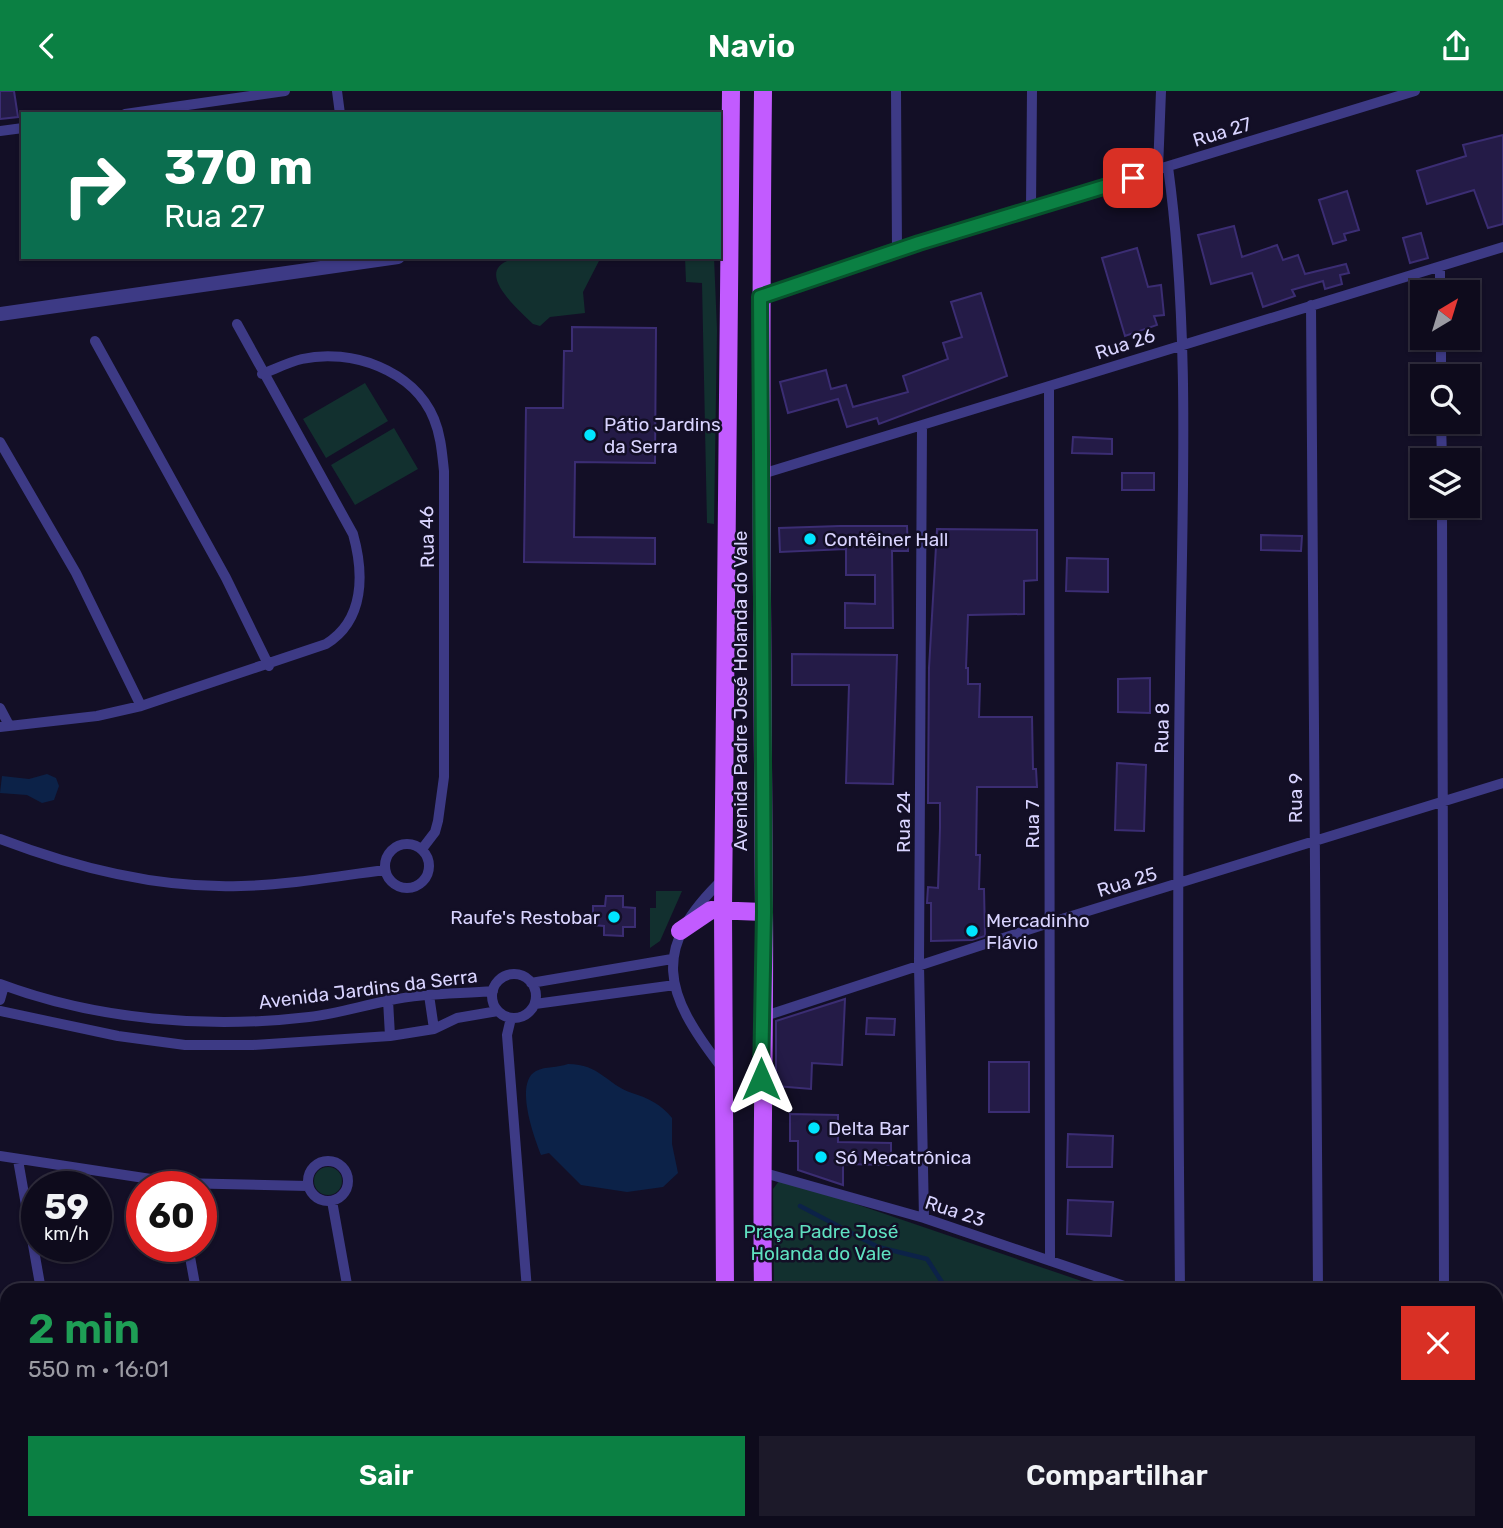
<!DOCTYPE html>
<html lang="pt">
<head>
<meta charset="utf-8">
<style>
  :root { --surface:#0e0b1c; --page:#1c1929; --text:#f1f3f6; --muted:#9b9ba3; --line:#2e2b3b; --accent:#0b8043 }
  body { margin:0; font-family:Rubik,sans-serif; background:var(--page); color:var(--text); height:100vh; display:flex; flex-direction:column; font-size:26px; white-space:nowrap }
  * { box-sizing:border-box; margin:0 }
  p { font-size:23px; color:var(--muted) }
  .icon { flex:none; width:38px; height:38px; fill:none; stroke:currentColor; stroke-width:2; stroke-linecap:round; stroke-linejoin:round }
  .map { position:relative; flex:1; overflow:hidden }
  .details { position:absolute; left:0px; top:1192px; width:1503px; height:247px; display:flex; flex-direction:column; background:var(--surface); border-radius:21px 21px 0 0; box-shadow:0 2px 5px #0004,0 0 0 2px var(--line) }
  .details>* { flex:none }
  .top-card { position:absolute; left:21px; top:21px; width:700px; height:147px; border-radius:0px; box-shadow:0 2px 5px #0004,0 0 0 2px var(--line); background:#0b6e4f; color:#fff; overflow:hidden }
  .needle { width:46px; rotate:38deg }
  .buttons { position:absolute; left:1410px; top:189px; display:grid; gap:14px }
  .buttons a { display:grid; place-items:center; width:70px; height:70px; border-radius:0px; background:var(--surface); box-shadow:0 2px 5px #0004,0 0 0 2px var(--line); font-size:35px }
  .speed { position:absolute; left:21px; top:1080px; display:flex; gap:14px; font-size:35px; font-weight:700; text-align:center }
  .speed>* { display:grid; place-content:center; width:91px; height:91px; border-radius:50%; background:var(--surface); box-shadow:0 2px 5px #0004,0 0 0 2px var(--line); line-height:1 }
  .speed small { font-size:18px; font-weight:400 }
  .speed .limit { border:10px solid #d22; background:#fff; color:#111 }
  .pin { position:absolute; display:grid; place-items:center; width:60px; height:60px; color:#fff; margin:-30px; border-radius:14px; box-shadow:0 4px 10px #0006 }
  .me { position:absolute; width:77px; margin:-38px; rotate:0deg; stroke-linejoin:round; filter:drop-shadow(0 0 5px #0008) }
  .turn { display:flex; align-items:center; gap:24px; height:147px; padding:0 28px; font-size:32px }
  .turn .icon { width:91px; height:91px; stroke-width:2.5 }
  .turn b { display:block; font-size:49px; line-height:60px }
  .round { display:grid; place-items:center; flex:none; width:74px; height:74px; border-radius:0px; background:var(--page) }
  .overview { display:flex; align-items:center; justify-content:space-between; height:119px; padding:0 28px }
  h1 { font-size:42px; font-weight:600; line-height:52px; color:#1e9e55 }
  .action { display:flex; gap:14px; margin-top:auto; padding:14px 28px }
  .action a { flex:1; height:80px; border-radius:0px; background:var(--accent); color:#fff; font-size:28px; font-weight:600; line-height:80px; text-align:center }
  .action a+a { background:var(--page); color:var(--text) }
  header { display:flex; justify-content:space-between; align-items:center; height:91px; padding:0 28px; background:var(--accent); color:#fff; font-size:32px; font-weight:600 }
  .map>svg:first-child { display:block }
</style>
</head>
<body>
<header><svg class="icon" aria-label="back" viewBox="0 0 24 24"><path d="M15 5l-7 7 7 7"/></svg>Navio<svg class="icon" aria-label="share" viewBox="0 0 24 24"><path d="M12 15V3M7 8l5-5 5 5M5 13v7h14v-7"/></svg></header>
<div class="map">
<svg width="1503" height="1437" viewBox="0 0 1503 1437">
  <rect width="100%" height="100%" fill="#130f26"/>
  <path fill="#12302f" d="M521 166H601L583 201 585 222 550 226 540 235 533 233C515 215 467 175 521 166Z
    M685 166H714L717 239 714 433 707 432 702 192 686 191Z
    M365 292 388 330 326 367 303 328Z
    M394 337 418 378 355 414 331 374Z
    M656 800H682L660 850 650 857V817H656Z
    M314 1090a14 14 0 1 1 28 0a14 14 0 1 1-28 0Z
    M779 1090 791 1091 1108 1199H774L773 1098Z"/>
  <path fill="#0c2248" d="M47 683 56 687 59 695 54 709 42 712 27 704 0 702 2 685 29 688Z
    M568 973C600 973 606 993 632 1002 648 1007 661 1013 672 1027V1053L678 1082 663 1096 627 1101 581 1094 549 1062 541 1064C534 1046 514 992 536 980 546 975 557 977 568 973Z"/>
  <g fill="none" stroke-linecap="round" stroke-linejoin="round">
    <path stroke="#0c2248" stroke-width="4.5" d="M800 1115 878 1156 927 1168 947 1199
      M1247 1432 1261 1437"/>
  </g>
  <path fill="#241b47" stroke="#3b2d73" stroke-width="2" d="M0 0H14L18 26 0 28Z
    M1503 44V133L1488 137 1474 99 1427 113 1417 80 1466 65 1463 54Z
    M1347 100 1359 139 1344 143 1346 149 1333 153 1319 109Z
    M1234 135 1242 166 1277 154 1283 169 1298 164 1305 183 1346 173 1349 182 1340 184 1342 193 1325 198 1323 190 1292 199 1295 205 1263 216 1252 182 1211 193 1198 144Z
    M1421 142 1428 167 1410 172 1403 147Z
    M1137 157 1148 196 1161 194 1164 224 1154 225 1157 234 1125 245 1102 167Z
    M981 202 1007 285 879 333 877 327 847 336 838 308 788 322 780 291 826 279 831 298 846 294 853 316 908 301 903 285 948 268 943 252 962 246 951 211Z
    M572 236 656 237 655 372 575 371 574 446 655 447V473L524 471 526 317H563L564 260H572Z
    M1073 346 1112 348V363L1072 362Z
    M1122 382H1154V399H1122Z
    M840 435H907L908 460H892L893 537H845V512L875 513V484H846V458L780 461 779 437Z
    M937 438 1037 439V489L1024 490V523L968 524 966 577H968V593H980L979 626H1032L1033 678H1036L1037 696H977L976 764H980L979 798H984L985 845 972 849 931 850V812H927L928 796 938 797 940 737V712H928L929 577Z
    M1261 444 1302 445 1301 460 1261 459Z
    M1067 467 1108 468V501L1066 500Z
    M792 563 897 564 893 693 846 692 849 594H792Z
    M1150 587V622L1118 621V588Z
    M1117 672 1146 674 1144 740 1115 739Z
    M606 805H623V816L635 817V836H623V845L604 844V835L593 834V815H605Z
    M845 908 842 974 812 972 811 998 776 995V930Z
    M867 927 895 928 894 944 866 943Z
    M989 971H1029V1021H989Z
    M790 1023 838 1024V1051L891 1052V1074L843 1073V1094L798 1079V1050H790Z
    M1068 1043 1113 1045 1112 1076H1067Z
    M1068 1109 1113 1111 1111 1145 1067 1143Z"/>
  <g fill="none" stroke-linecap="round" stroke-linejoin="round">
    <path stroke="#3d3a85" stroke-width="10" d="M337 0 340 23
      M896 0 897 159
      M125 23 285 0
      M0 40 23 37
      M1168 76C1191 244 1182 414 1180 583 1177 789 1178 994 1180 1199
      M1158 79 1161 0
      M1031 117 1032 0
      M1440 176V201
      M760 206 1031 117 1415 0
      M1311 214 1318 1199
      M1441 247V285
      M95 250 226 487 269 575
      M262 283C275 278 289 271 302 268 351 257 414 279 434 328 441 345 442 362 444 380V686L438 730 435 741 422 758
      M1049 297 1050 1170
      M1441 331 1442 369
      M922 335 919 874 924 1127
      M0 351 76 482 141 615
      M759 384 1503 156
      M1442 415 1444 1199
      M0 617 9 634
      M0 636 97 625 141 615 326 553C365 529 364 482 353 443L237 233
      M0 748C76 777 159 798 241 795 289 794 337 785 385 779
      M385 775a22 22 0 1 1 44 0a22 22 0 1 1-44 0Z
      M492 905a22 22 0 1 1 44 0a22 22 0 1 1-44 0Z
      M531 892 672 868
      M0 893C96 929 208 938 309 926 336 923 361 915 387 910 422 902 458 903 493 900
      M429 904 434 938
      M0 909 4 895
      M388 909 390 945
      M535 913 675 894
      M0 920 118 945 185 954H253L390 945 434 938 457 927 498 920
      M762 926 1049 832 1503 692
      M511 927 507 944 527 1199
      M722 977C663 901 650 858 724 787
      M0 1065 177 1092 308 1095
      M18 1069 41 1199
      M308 1090a20 20 0 1 1 40 0a20 20 0 1 1-40 0Z
      M761 1081 924 1127 1136 1199
      M332 1110 348 1199
      M188 1155 196 1199
      M1496 1234 1503 1232
      M1496 1259 1503 1257
      M0 1372 7 1371
      M57 1432V1437
      M186 1432 187 1437
      M322 1432V1437
      M1053 1432V1437
      M1187 1432V1437
      M1450 1432V1437
      M814 1437 834 1432
      M902 1437 921 1432
      M1317 1437 1318 1432"/>
    <path stroke="#3d3a85" stroke-width="14" d="M0 223 398 166"/>
    <path stroke="#c25bff" stroke-width="18" d="M763 0C760 273 762 546 764 819 765 946 761 1072 763 1199
      M680 840 711 819 764 821
      M725 1199 723 818 731 0
      M722 1437 723 1432
      M760 1437V1432"/>
  </g>
  <g fill="none" stroke-linecap="round" stroke-linejoin="round">
    <defs>
      <path id="route" d="M761 988 764 821 760 206 919 152 1133 87"/>
    </defs>
    <use href="#route" stroke="#07532c" stroke-width="18"/>
    <use href="#route" stroke="#0b8043" stroke-width="12"/>
  </g>
  <g fill="#00e5ff" stroke="#130f26" stroke-width="2.5">
    <circle cx="590" cy="344" r="7"/>
    <circle cx="810" cy="448" r="7"/>
    <circle cx="614" cy="826" r="7"/>
    <circle cx="972" cy="840" r="7"/>
    <circle cx="814" cy="1037" r="7"/>
    <circle cx="821" cy="1066" r="7"/>
  </g>
  <g text-anchor="middle" dominant-baseline="central" stroke-width="5" stroke-linejoin="round" paint-order="stroke">
    <g font-size="19" fill="#d9d4ff" stroke="#130f26">
      <text transform="translate(1222 41) rotate(-17)">Rua 27</text>
      <text transform="translate(1125 253) rotate(-18)">Rua 26</text>
      <text transform="translate(427 446) rotate(-91)">Rua 46</text>
      <text transform="translate(740 600) rotate(-90)">Avenida Padre José Holanda do Vale</text>
      <text transform="translate(1162 637) rotate(-89)">Rua 8</text>
      <text transform="translate(1295 707) rotate(-90)">Rua 9</text>
      <text transform="translate(903 731) rotate(-90)">Rua 24</text>
      <text transform="translate(1032 733) rotate(-90)">Rua 7</text>
      <text transform="translate(1127 791) rotate(-17)">Rua 25</text>
      <text transform="translate(368 898) rotate(-7)">Avenida Jardins da Serra</text>
      <text transform="translate(955 1120) rotate(18)">Rua 23</text>
    </g>
    <g font-size="19" fill="#d9d4ff" stroke="#130f26" text-anchor="start">
      <text x="604" y="333">Pátio Jardins<tspan x="604" dy="22">da Serra</tspan></text>
      <text x="824" y="448">Contêiner Hall</text>
      <text x="600" y="826" text-anchor="end">Raufe's Restobar</text>
      <text x="986" y="829">Mercadinho<tspan x="986" dy="22">Flávio</tspan></text>
      <text x="828" y="1037">Delta Bar</text>
      <text x="835" y="1066">Só Mecatrônica</text>
    </g>
    <g font-size="19" fill="#5fe0c0" stroke="#130f26">
      <text x="821" y="1140">Praça Padre José<tspan x="821" dy="22">Holanda do Vale</tspan></text>
    </g>
  </g>
</svg>
<div class="buttons">
<a><svg class="needle" viewBox="-14 -14 28 28"><path d="M0-13l5 13h-10z" fill="#e53935"/><path d="M0 13l5-13h-10z" fill="#9b9ba3"/></svg></a>
<a><svg class="icon" aria-label="search" viewBox="0 0 24 24"><circle cx="10" cy="10" r="6"/><path d="M15 15l6 6"/></svg></a>
<a><svg class="icon" aria-label="layers" viewBox="0 0 24 24"><path d="M12 4l9 5-9 5-9-5zM3 14l9 5 9-5"/></svg></a>
</div>
<div class="speed"><div>59<small>km/h</small></div><div class="limit">60</div></div>
<div class="pin" style="left:1133px;top:87px;background:#d93025"><svg class="icon" aria-label="arrive" viewBox="0 0 24 24"><path d="M6 21V4h12l-3 4 3 4H6"/></svg></div>
<svg class="me" style="left:761px;top:988px" viewBox="-20 -20 40 40"><path d="M0-17L14 15 0 8-14 15z" fill="#0b8043" stroke="#fff" stroke-width="4"/></svg>
<div class="top-card">
<div class="turn"><svg class="icon" aria-label="right" viewBox="0 0 24 24"><path d="M7 20v-9h11M14 6l5 5-5 5"/></svg><div><b>370 m</b>Rua 27</div></div>
</div>
<section class="details">
<div class="overview"><div><h1>2 min</h1><p>550 m · 16:01</p></div><a class="round" style="background:#d93025;color:#fff"><svg class="icon" aria-label="close" viewBox="0 0 24 24"><path d="M6 6l12 12M18 6L6 18"/></svg></a></div>
<div class="action"><a>Sair</a><a>Compartilhar</a></div>
</section>
</div>
</body>
</html>
